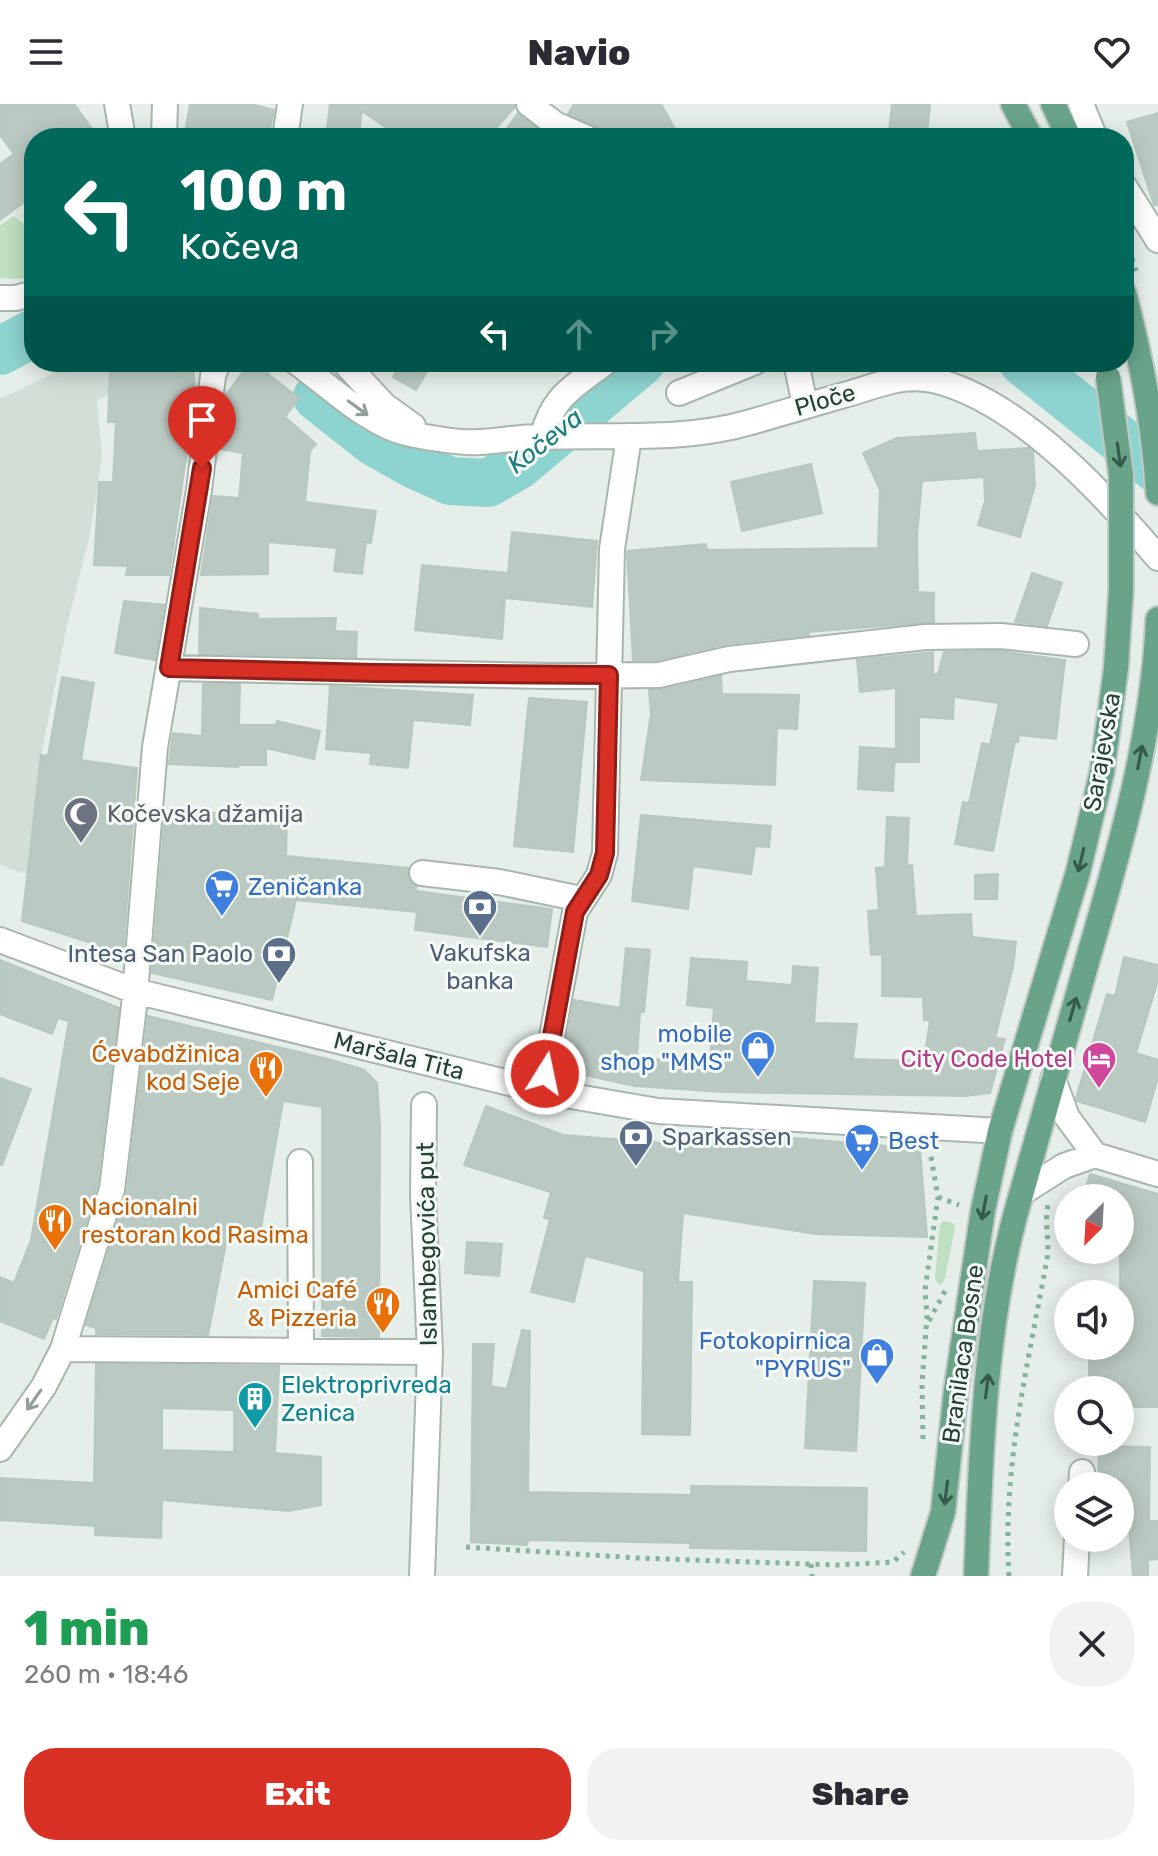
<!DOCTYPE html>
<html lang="en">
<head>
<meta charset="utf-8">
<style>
  :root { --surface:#fff; --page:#f2f2f3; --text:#2b2b33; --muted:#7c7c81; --accent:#d93025 }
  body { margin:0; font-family:Rubik,sans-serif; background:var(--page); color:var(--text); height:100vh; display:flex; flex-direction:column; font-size:30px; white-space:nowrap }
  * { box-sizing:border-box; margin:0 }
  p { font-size:26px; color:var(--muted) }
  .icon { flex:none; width:44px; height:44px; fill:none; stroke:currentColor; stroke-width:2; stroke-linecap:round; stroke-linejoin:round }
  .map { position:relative; height:1472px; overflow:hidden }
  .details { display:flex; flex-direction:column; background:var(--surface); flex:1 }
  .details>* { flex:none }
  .hud { position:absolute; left:24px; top:24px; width:1110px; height:244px; border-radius:32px; box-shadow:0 4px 20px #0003; background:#00695c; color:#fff; overflow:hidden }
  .needle { width:52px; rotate:204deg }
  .buttons { position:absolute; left:1054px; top:1080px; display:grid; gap:16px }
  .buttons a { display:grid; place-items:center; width:80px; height:80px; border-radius:50%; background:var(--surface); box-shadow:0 4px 20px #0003; font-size:40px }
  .pin { position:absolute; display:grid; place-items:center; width:68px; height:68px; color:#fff; margin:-82px -34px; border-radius:50% 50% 50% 0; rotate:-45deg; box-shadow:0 0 8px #0007 }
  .pin .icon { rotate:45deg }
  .me { position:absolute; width:88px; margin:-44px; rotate:10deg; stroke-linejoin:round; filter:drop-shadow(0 0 6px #0008) }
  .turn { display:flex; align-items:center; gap:28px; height:168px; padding:0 24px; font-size:36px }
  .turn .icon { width:104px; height:104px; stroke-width:2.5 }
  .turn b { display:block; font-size:56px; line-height:68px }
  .lanes { display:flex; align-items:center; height:76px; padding:0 24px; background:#0003; justify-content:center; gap:40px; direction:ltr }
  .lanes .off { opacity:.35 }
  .round { display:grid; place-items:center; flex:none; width:84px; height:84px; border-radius:32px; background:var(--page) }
  .headline { display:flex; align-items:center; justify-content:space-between; height:136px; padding:0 24px }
  h1 { font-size:48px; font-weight:800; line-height:60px; color:#1e9e55 }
  .primary-button { display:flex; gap:16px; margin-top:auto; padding:16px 24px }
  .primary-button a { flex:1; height:92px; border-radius:32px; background:var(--accent); color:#fff; font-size:32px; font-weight:800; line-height:92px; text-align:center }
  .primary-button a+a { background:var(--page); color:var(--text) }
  header { display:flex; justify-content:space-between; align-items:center; height:104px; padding:0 24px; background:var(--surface); font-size:36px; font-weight:800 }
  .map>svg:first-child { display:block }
</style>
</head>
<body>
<header><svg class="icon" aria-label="menu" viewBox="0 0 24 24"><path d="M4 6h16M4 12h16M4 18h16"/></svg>Navio<svg class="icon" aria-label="heart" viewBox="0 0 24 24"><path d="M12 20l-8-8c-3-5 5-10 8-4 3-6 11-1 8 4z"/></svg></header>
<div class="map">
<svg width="1158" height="1472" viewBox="0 0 1158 1472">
  <rect width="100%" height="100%" fill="#e5eee8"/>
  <path fill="#d3ded7" d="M77 258H126L125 284 97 296 102 352 90 430 67 521 41 651 26 770 0 761V295Z"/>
  <path fill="#bedfc1" d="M14 112 30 125 34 123V173L13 175 0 174V121Z
    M943 1117 953 1119 955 1124 945 1174 941 1181 936 1178 935 1173 940 1121Z"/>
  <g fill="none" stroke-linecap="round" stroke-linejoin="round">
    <path stroke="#8dd3d0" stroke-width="48" d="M0 247 34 229
      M1023 258 1158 366
      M317 293 374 338 415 361 450 377 488 379 519 361 641 258"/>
  </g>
  <path fill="#bac9c1" stroke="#b7c8be" stroke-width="2" fill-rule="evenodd" d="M0 0H74L99 34H34V91L0 116V60L14 50 0 31Z
    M190 0H251L274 6 268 34H249L224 28 223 34H184Z
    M330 0H514L515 3 487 34H401L362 7 358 34H326Z
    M574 0H661L680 34H602L599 26 594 21 568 10Z
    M892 0H930L927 30 889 27Z
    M518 9 520 12 550 34H517L506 26Z
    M1158 9V101H1154L1127 18Z
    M163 258H193L195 292 169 471H126L128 462 94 461 99 378H113L116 318H108L110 261 164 264Z
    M250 258H256L270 267 268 270 299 294 285 313 316 340 310 347 305 398 376 407 371 439 366 438 362 470 334 467 337 444 268 438V470L201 471 213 392 239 394 243 349 219 345 226 291Z
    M401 258H433L416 286 393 273Z
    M975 329 977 347 1029 344 1033 348 1035 382 1020 433 978 421 985 397 984 373 922 377 917 431 918 488 934 489V518L808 528 809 531 726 540 657 556H633L627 447 706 440 707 446 878 444 880 386 863 349 897 334Z
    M811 360 822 409 742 427 731 378Z
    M512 428 597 437 592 503 505 494 502 535 415 526 422 461 508 469Z
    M1032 469 1062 479 1047 522 1015 518Z
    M124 497 164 501 155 556 115 549Z
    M200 504 258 510V515L336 514 335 527 357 528 356 553 199 550Z
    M982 547H1000L1065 556 1056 635 1019 631 1018 638 1015 637 993 747 955 740 963 698 969 699 982 639 990 641 999 599 954 593 953 615 919 613V658H896V584L860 588 857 556 933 548V570H938L944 548Z
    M721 572 722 590 799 591 797 625 777 624 775 681 641 676 651 610 649 586H662Z
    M62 573 94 579 81 656 137 664 123 849 22 817 41 651 48 652Z
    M203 580H240L239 621H276L277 617 320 627 314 655 266 644V661H238V663L169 660 173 629 202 632Z
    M330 582 473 591 470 621 413 616 408 664 370 660 371 649 326 645Z
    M529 594 587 598 573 748 514 742Z
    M860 643 895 645 893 687 858 685Z
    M165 708 287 710 286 752 408 764V774L416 782V787L552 805 547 843 415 826 417 808 296 796 272 896 152 869Z
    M641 711 771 722 769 743 755 742 751 770 693 762 688 805 632 797Z
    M887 713 909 714 907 762 912 761 916 812 971 810 972 833 1016 838 1013 863 995 934 1005 935 990 989 965 992 723 988 635 982 561 966 574 896 620 904 626 844 650 846 644 908H640L637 954 710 959 714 904 687 901 691 854 747 858 746 877 792 881 793 862 818 864 814 919 857 920 853 955 924 957 930 916H924L923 893 882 892V850L871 851 868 807 879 806 876 764 885 763Z
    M998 770 997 795H975V771Z
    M1124 853 1158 861V876L1136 949 1158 956V974L1145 1018 1077 997 1076 994 1107 890 1115 892Z
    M0 856 119 904 97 1082 56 1215 53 1214 44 1235 0 1217V1173L14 1179 31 1136 69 917 58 914 52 930 0 910Z
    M148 912 332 956 364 966 377 979 380 1022 379 1233 322 1232V1003L283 997 260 1129 229 1124 208 1231 96 1230V1224L86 1221 127 1087Z
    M0 974 31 985 2 1061H0Z
    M486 1002 563 1031 713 1043V1027L920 1045 927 1133 815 1130 683 1109 678 1178H692L690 1331 642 1330 644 1167 585 1152 574 1198 531 1188 550 1115 544 1114 551 1088 464 1061Z
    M1090 1070 1158 1090V1303H1120V1286H1089V1242H1120V1094H1083Z
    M467 1138 502 1140 499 1172 465 1169Z
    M814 1177 865 1179 856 1347 805 1344Z
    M522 1226 530 1227 528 1388 691 1391V1382L867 1384 866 1447 690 1444V1439L528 1436 527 1441 471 1438 473 1240H494L491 1282 507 1285Z
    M96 1260 279 1262 275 1349 321 1353V1401L289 1407 162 1396 161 1434 95 1431V1422L0 1416V1374L94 1379ZM162 1304 234 1306V1348L162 1346Z
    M1099 1342 1150 1343 1149 1417H1158V1455L1148 1456V1472H1133L1127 1398H1120V1382H1098Z"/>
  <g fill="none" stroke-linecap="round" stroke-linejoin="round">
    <defs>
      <path id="minor" d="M117 0 123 34
        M529 0 555 20 587 34
        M1081 0 1095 34
        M164 34 165 0
        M285 34 290 0
        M1124 82 1158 136
        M0 194H16L34 189
        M296 258C328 281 359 312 396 326 413 332 463 340 480 338 500 337 520 333 540 333 610 330 683 338 751 318 782 309 813 300 844 291 875 283 900 269 933 276 1018 296 1103 389 1158 454
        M344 258 384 301 413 322
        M796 258 805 301
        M679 289 755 258
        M543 332C552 292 575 282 606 258
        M169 564 548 572 659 571 729 555 925 533 1001 532 1076 540
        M422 769 499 778 581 795
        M0 836 135 887 542 987 658 1007 1000 1027
        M545 970 575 808 599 771 605 749 612 445 629 333
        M1053 975 1067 1013 1095 1051
        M300 1058 301 1247
        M1023 1088 1064 1062 1095 1051 1158 1070
        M63 1245 430 1248
        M0 1345 44 1282 63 1245 112 1085 134 902 155 643 199 386 213 272 218 258
        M1081 1382 1082 1368
        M422 1472 430 1248 423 1090 424 1001
        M1075 1472 1077 1434"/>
      <path id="major" d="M1013 0 1031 34
        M1053 0 1069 34
        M1124 189C1141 254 1154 321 1158 389
        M923 1472 943 1408 956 1286 983 1106 1000 1027 1078 768 1102 668 1116 564 1121 486
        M976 1472C981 1352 984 1229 1015 1112 1039 1025 1064 938 1089 851 1121 741 1153 630 1158 515"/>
    </defs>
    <use href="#minor" stroke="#a7b7ae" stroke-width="28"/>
    <use href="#major" stroke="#c2cac6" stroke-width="28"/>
    <path stroke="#85b29b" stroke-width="5" stroke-dasharray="4 6" stroke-linecap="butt" d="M1126 135 1136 167
      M938 1093 959 1101
      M929 1217 945 1187
      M923 1335 922 1280 927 1212 925 1186 938 1093 930 1047
      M466 1443 638 1454 837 1461 893 1458 904 1448
      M811 1460 812 1472
      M1009 1472C1002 1365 1028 1260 1047 1155 1050 1137 1044 1119 1048 1101"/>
    <use href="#minor" stroke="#fff" stroke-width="24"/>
    <use href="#major" stroke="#69a48a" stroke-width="24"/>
    <defs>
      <path id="major-bridge" d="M1108 273 1121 371V486"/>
    </defs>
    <use href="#major-bridge" stroke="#c2cac6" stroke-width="28" stroke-linecap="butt"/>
    <use href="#major-bridge" stroke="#69a48a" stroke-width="24"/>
  </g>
  <defs><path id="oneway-shaft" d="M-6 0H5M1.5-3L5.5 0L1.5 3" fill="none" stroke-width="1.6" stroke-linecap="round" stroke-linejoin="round" transform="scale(2)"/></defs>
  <g stroke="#92a099">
    <use href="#oneway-shaft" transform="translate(358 304) rotate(36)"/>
    <use href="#oneway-shaft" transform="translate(34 1296) rotate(125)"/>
  </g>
  <g stroke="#355a49">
    <use href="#oneway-shaft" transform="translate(1119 351) rotate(82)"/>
    <use href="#oneway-shaft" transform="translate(1140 653) rotate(-79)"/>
    <use href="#oneway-shaft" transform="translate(1081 756) rotate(103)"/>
    <use href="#oneway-shaft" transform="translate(1073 905) rotate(-74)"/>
    <use href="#oneway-shaft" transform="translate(984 1104) rotate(101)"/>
    <use href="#oneway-shaft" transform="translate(987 1282) rotate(-83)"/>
    <use href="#oneway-shaft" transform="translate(946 1389) rotate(97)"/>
  </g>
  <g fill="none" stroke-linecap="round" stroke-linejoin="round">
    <defs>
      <path id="route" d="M202 364 169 564 376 569 609 571 605 749 599 771 575 808 545 970"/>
    </defs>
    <use href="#route" stroke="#8d1f18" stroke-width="20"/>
    <use href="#route" stroke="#d93025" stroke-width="14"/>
  </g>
  <defs>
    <symbol id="mosque-pin" viewBox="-11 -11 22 30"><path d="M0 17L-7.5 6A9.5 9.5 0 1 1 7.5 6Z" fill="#6b7280" stroke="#f6faf7"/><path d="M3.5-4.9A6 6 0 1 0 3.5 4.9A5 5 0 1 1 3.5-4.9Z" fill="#fff"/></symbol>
    <symbol id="supermarket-pin" viewBox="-11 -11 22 30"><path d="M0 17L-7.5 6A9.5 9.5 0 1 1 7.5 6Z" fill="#3f7fe0" stroke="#f6faf7"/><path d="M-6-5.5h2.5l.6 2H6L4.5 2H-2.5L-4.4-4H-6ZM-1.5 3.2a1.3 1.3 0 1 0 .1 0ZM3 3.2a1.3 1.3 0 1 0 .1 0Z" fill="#fff"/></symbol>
    <symbol id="bank-pin" viewBox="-11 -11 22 30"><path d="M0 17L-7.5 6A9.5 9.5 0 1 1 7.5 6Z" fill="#5c6f8a" stroke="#f6faf7"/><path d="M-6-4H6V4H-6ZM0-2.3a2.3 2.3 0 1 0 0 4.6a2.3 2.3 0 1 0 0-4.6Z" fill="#fff"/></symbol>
    <symbol id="shop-pin" viewBox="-11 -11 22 30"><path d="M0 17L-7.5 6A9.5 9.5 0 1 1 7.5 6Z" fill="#3f7fe0" stroke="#f6faf7"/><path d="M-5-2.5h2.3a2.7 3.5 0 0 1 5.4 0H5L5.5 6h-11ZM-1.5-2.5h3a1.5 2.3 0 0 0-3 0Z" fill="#fff"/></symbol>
    <symbol id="hotel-pin" viewBox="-11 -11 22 30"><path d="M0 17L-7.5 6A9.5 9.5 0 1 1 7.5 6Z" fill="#d1479c" stroke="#f6faf7"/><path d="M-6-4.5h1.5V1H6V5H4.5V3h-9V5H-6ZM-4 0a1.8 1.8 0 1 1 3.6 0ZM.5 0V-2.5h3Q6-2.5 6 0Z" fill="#fff"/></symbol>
    <symbol id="restaurant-pin" viewBox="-11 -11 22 30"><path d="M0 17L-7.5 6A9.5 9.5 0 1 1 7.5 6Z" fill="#e8710a" stroke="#f6faf7"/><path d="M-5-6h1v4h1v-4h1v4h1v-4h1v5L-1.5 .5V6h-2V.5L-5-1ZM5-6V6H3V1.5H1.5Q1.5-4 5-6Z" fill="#fff"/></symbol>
    <symbol id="building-pin" viewBox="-11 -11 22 30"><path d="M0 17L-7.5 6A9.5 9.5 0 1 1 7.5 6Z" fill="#0f9aa8" stroke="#f6faf7"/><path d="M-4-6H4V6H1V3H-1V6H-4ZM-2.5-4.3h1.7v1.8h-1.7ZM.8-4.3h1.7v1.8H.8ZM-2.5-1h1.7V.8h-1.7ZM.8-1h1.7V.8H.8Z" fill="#fff"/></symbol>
  </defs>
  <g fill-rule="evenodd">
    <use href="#mosque-pin" x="61" y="690" width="40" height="54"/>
    <use href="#supermarket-pin" x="202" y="763" width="40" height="54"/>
    <use href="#bank-pin" x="460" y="783" width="40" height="54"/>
    <use href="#bank-pin" x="259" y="830" width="40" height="54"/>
    <use href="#shop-pin" x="738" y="924" width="40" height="54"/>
    <use href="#hotel-pin" x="1079" y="935" width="40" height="54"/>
    <use href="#restaurant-pin" x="246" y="944" width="40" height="54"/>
    <use href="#bank-pin" x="616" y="1013" width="40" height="54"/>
    <use href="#supermarket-pin" x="842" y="1017" width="40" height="54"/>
    <use href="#restaurant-pin" x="35" y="1097" width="40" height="54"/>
    <use href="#restaurant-pin" x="363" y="1180" width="40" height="54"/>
    <use href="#shop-pin" x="857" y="1231" width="40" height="54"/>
    <use href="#building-pin" x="235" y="1275" width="40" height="54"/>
  </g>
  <g text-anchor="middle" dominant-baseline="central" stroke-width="6" stroke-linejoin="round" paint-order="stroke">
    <g font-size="24" fill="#244133" stroke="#f6faf7">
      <text transform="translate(825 296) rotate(-16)">Ploče</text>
      <text transform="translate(1102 648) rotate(-80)">Sarajevska</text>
      <text transform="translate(399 952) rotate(14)">Maršala Tita</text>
      <text transform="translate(427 1140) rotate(-91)">Islambegovića put</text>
      <text transform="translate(963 1250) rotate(-82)">Branilaca Bosne</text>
    </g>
    <g font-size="24" fill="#5b616d" stroke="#f6faf7" text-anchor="start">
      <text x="107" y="710">Kočevska džamija</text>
    </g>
    <g font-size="24" fill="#366cbe" stroke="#f6faf7" text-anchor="start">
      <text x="248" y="783">Zeničanka</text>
      <text x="732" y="930" text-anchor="end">mobile<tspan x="732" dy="28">shop "MMS"</tspan></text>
      <text x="888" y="1037">Best</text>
      <text x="851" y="1237" text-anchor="end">Fotokopirnica<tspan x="851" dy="28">"PYRUS"</tspan></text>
    </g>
    <g font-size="24" fill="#4e5e75" stroke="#f6faf7">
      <text x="480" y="849">Vakufska<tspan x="480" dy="28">banka</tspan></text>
      <text x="253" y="850" text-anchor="end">Intesa San Paolo</text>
      <text x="662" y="1033" text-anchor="start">Sparkassen</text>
    </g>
    <g font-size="24" fill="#c56008" stroke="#f6faf7" text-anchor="end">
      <text x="240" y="950">Ćevabdžinica<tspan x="240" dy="28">kod Seje</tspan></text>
      <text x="81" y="1103" text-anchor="start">Nacionalni<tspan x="81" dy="28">restoran kod Rasima</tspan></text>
      <text x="357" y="1186">Amici Café<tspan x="357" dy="28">&amp; Pizzeria</tspan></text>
    </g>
    <g font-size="24" fill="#b23c85" stroke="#f6faf7" text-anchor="end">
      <text x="1073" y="955">City Code Hotel</text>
    </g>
    <g font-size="24" fill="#0d838f" stroke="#f6faf7" text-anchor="start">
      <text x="281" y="1281">Elektroprivreda<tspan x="281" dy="28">Zenica</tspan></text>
    </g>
    <g font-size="26" font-style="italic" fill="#1c7e7b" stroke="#f6faf7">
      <text transform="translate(545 337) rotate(-38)">Kočeva</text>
    </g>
  </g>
</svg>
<div class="buttons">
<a><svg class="needle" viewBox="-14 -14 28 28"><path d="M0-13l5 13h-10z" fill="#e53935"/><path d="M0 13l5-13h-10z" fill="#7c7c81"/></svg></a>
<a><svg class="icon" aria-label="sound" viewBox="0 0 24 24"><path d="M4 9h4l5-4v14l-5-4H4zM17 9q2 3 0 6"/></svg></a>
<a><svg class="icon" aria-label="search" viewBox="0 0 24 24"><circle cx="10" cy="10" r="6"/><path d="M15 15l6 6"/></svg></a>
<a><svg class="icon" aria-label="layers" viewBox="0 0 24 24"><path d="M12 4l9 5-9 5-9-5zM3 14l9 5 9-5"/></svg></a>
</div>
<div class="pin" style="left:202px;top:364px;background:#d93025"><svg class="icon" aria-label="arrive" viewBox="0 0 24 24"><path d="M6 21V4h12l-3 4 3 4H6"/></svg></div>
<svg class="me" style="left:545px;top:970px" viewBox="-20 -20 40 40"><circle r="17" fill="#d93025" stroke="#fff" stroke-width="3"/><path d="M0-11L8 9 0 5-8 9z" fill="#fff"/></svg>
<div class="hud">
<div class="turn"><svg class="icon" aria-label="left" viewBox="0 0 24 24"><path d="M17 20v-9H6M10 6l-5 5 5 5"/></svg><div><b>100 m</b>Kočeva</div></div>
<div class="lanes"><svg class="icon" aria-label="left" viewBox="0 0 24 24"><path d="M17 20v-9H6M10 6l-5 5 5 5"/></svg><svg class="icon off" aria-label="ahead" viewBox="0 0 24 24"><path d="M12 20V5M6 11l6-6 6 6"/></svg><svg class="icon off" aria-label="right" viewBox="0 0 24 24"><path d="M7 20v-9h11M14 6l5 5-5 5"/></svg></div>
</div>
</div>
<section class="details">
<div class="headline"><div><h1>1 min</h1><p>260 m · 18:46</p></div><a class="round"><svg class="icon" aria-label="close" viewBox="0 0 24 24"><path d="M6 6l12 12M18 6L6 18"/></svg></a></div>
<div class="primary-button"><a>Exit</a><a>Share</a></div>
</section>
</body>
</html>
